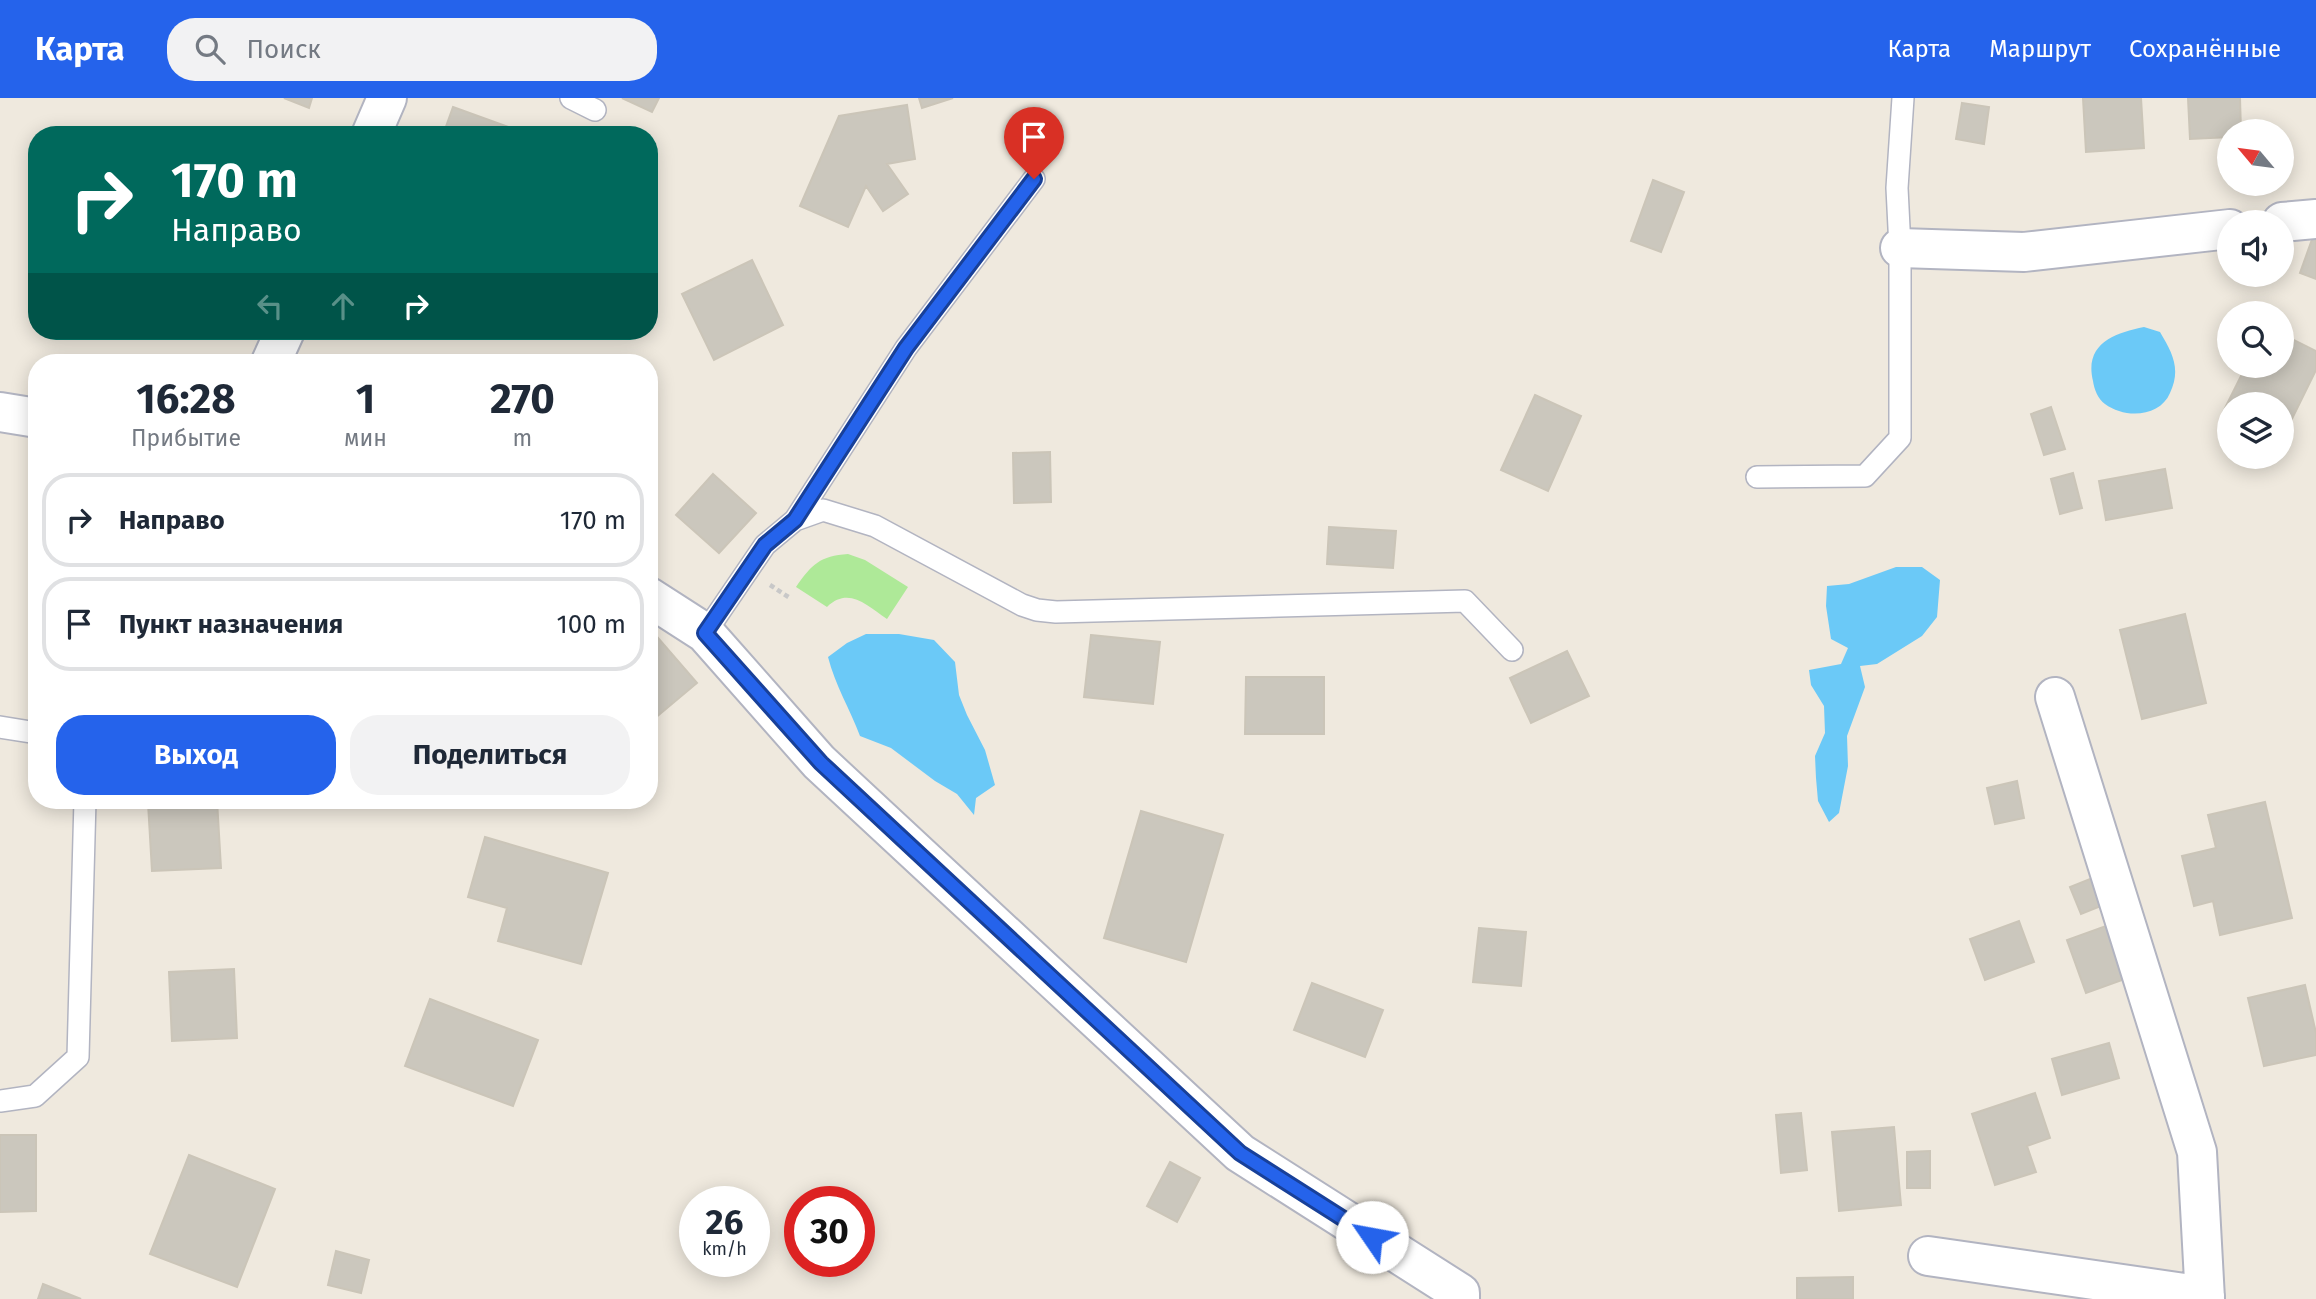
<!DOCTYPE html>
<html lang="ru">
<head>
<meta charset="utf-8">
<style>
  :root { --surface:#fff; --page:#f2f2f3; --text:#1f2937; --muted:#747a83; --line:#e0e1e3; --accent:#2563eb }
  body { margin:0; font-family:"Fira Sans",sans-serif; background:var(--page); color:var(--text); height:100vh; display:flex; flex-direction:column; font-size:26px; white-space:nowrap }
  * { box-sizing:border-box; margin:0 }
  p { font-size:23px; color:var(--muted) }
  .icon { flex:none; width:38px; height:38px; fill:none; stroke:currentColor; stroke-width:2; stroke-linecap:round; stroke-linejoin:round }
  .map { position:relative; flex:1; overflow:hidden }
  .panel { position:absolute; left:28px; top:256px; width:630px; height:455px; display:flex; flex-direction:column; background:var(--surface); border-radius:28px; box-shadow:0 4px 18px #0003 }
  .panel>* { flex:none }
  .hud { position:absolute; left:28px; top:28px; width:630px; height:214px; border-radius:28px; box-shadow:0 4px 18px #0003; background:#00695c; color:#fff; overflow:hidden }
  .needle { width:46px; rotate:299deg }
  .controls { position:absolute; left:2217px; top:21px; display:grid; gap:14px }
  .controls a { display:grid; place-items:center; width:77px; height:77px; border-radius:50%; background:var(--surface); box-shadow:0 4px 18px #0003; font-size:35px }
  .speed { position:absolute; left:679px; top:1088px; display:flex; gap:14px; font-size:35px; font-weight:700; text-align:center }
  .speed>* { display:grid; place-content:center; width:91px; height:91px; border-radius:50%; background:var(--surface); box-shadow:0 4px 18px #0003; line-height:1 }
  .speed small { font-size:18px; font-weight:400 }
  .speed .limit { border:10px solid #d22; background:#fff; color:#111 }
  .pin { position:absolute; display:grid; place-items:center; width:60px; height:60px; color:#fff; margin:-72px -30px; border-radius:50% 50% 50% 0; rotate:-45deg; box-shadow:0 0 7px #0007 }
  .pin .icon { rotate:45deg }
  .me { position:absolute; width:77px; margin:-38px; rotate:303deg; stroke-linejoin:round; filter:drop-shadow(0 0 5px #0008) }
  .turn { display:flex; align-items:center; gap:24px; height:147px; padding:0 28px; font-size:32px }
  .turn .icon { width:91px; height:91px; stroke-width:2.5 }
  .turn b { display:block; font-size:49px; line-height:60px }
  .lanes { display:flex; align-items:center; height:66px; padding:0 28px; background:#0003; justify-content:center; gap:35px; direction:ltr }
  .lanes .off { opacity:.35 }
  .eta { display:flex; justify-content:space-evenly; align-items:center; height:119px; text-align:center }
  .eta b { font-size:42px; font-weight:700; line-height:49px }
  .cta { display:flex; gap:14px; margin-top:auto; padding:14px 28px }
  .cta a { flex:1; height:80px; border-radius:28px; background:var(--accent); color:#fff; font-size:28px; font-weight:700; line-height:80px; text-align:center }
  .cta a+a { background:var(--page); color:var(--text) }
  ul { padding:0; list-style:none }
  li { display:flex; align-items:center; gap:21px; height:94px; margin:0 14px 10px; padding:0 14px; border:4px solid var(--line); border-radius:28px }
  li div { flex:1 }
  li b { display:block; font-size:26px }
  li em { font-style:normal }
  header { display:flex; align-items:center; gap:42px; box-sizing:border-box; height:98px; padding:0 35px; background:var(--accent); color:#fff }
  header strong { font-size:33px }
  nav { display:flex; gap:38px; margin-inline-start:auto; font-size:24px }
  .search { width:490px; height:63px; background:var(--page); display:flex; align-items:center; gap:18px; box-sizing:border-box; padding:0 24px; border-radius:28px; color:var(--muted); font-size:26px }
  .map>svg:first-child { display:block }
</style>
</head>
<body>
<header>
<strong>Карта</strong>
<div class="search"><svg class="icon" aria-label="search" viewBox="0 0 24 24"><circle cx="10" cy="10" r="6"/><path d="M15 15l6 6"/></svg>Поиск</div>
<nav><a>Карта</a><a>Маршрут</a><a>Сохранённые</a></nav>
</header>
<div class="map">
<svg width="2316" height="1201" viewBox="0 0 2316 1201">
  <rect width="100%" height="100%" fill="#efe9de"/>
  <path fill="#aee998" d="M848 456 865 462 908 489 887 521C867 508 849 488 827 509L796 489C812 466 820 458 848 456Z"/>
  <path fill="#6bc9f7" d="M2144 229 2160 234C2173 256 2181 271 2170 295 2160 319 2125 321 2105 306 2098 301 2094 291 2093 283 2084 246 2114 235 2144 229Z
    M1896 469H1922L1940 482 1937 519 1922 538 1877 566 1860 568 1865 589 1847 638 1848 668 1839 715 1829 724 1818 703 1816 680 1815 658 1825 635 1824 608 1811 587 1809 572 1841 566 1848 550 1831 541 1826 508 1827 488 1849 486Z
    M866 536H899L934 542 955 564 959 597 967 617 985 652 995 687 976 700 974 717 957 696 935 683 891 650 860 638C850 611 835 587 828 559L847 545Z"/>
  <path fill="#cbc7bd" stroke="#cbc5b8" stroke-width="2" d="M284 0H312L309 10Z
    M622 0H659L652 14Z
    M919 0H953L922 10Z
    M2083 0H2141L2144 50 2086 54Z
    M2188 0H2240L2241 33H2230V39L2190 41Z
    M1962 5 1989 9 1984 46 1956 41Z
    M907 7 915 61 887 66 908 96 883 113 866 88 848 129 800 108 839 18Z
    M453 9 522 34 521 37H443Z
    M1653 82 1684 94 1661 154 1631 143Z
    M2315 133H2316V181L2300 175Z
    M752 162 783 227 714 262 682 196Z
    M2282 236 2316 253V272L2282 341V306H2230V317L2223 314 2246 268H2282Z
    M1535 297 1581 318 1548 393 1501 372Z
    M2051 309 2065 351 2044 357 2031 316Z
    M1050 354 1051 404 1014 405 1013 355Z
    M2165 371 2172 410 2106 422 2099 383Z
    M2073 375 2082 410 2060 416 2051 381Z
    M713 376 756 415 719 455 676 417Z
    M1329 429 1396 433 1393 470 1327 466Z
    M2185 516 2206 605 2142 621 2120 532Z
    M652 533 697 585 649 625V535Z
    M1091 537 1160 544 1153 606 1084 599Z
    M1567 553 1589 598 1531 625 1510 580Z
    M1246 579H1324V636H1245Z
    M2017 683 2024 720 1995 726 1987 690Z
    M217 702 221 770 152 773 148 705Z
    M2265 704 2292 820 2220 837 2213 803 2194 808 2182 758 2216 750 2208 717Z
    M1141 713 1223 737 1186 864 1104 840Z
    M485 739 608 775 581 866 498 843 507 810 468 799Z
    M2100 777 2111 804 2081 816 2070 789Z
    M2019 823 2034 864 1985 882 1970 841Z
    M2106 828 2125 881 2086 895 2067 842Z
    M1479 830 1526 834 1521 888 1473 884Z
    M234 871 237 940 172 943 169 874Z
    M1312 885 1383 912 1365 959 1294 932Z
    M2305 887 2316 935V957L2264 968 2248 900Z
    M430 901 538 942 513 1008 405 968Z
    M2109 945 2119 980 2062 997 2052 961Z
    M2035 995 2050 1040 2027 1048 2036 1074 1995 1087 1972 1016Z
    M1801 1015 1807 1072 1781 1075 1776 1017Z
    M1894 1029 1901 1107 1839 1113 1832 1034Z
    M0 1037H36V1113L0 1114Z
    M1930 1053V1090H1907V1054Z
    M189 1057 275 1091 237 1189 150 1156Z
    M1170 1064 1200 1080 1177 1124 1147 1108Z
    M336 1153 369 1162 361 1195 328 1187Z
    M1853 1179V1201H1797V1180Z
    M43 1186 81 1201H38Z"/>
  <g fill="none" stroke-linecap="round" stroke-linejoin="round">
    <defs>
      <path id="service" d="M571 0 595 12
        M1757 379 1865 378 1900 340V150L1897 90 1903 0
        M795 422 906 250 1034 81
        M705 535 765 447 795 422 823 412 875 428 1022 507 1037 512 1056 514 1465 503 1512 552
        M0 629 37 635
        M0 1003 35 998 78 959 85 702"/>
      <path id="minor" d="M371 37 387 0
        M2282 124 2316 121
        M1900 150 2024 154 2230 131
        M271 264 285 233
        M0 314 37 320
        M649 499 705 535 819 664 1240 1055 1460 1195V1201
        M2055 599 2197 1054 2205 1201
        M1928 1158 2205 1198"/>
    </defs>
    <use href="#service" stroke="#b2b4c1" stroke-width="24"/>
    <use href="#minor" stroke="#b2b4c1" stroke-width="42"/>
    <path stroke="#c8c8c8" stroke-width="4.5" stroke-dasharray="5 3.5" stroke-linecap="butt" d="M770 487 790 500"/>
    <use href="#service" stroke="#fff" stroke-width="21"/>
    <use href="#minor" stroke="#fff" stroke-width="38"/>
  </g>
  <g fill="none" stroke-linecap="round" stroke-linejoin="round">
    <defs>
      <path id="route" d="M1034 81 906 250 795 422 765 447 705 535 821 665 1240 1055 1372 1139"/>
    </defs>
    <use href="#route" stroke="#184099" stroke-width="18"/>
    <use href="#route" stroke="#2563eb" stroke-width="12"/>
  </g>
</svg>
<div class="controls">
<a><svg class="needle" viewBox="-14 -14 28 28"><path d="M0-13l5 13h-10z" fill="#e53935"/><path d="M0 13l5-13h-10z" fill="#747a83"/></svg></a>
<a><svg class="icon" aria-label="sound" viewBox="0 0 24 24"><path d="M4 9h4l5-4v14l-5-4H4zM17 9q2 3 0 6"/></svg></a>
<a><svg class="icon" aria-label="search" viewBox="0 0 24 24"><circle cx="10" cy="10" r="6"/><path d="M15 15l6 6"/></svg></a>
<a><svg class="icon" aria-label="layers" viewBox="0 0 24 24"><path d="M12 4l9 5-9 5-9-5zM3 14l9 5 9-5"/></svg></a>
</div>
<div class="speed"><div>26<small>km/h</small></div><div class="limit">30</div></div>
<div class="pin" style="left:1034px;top:81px;background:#d93025"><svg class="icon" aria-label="arrive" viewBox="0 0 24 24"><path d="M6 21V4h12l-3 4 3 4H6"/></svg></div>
<svg class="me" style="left:1372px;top:1139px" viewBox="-20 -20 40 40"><circle r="19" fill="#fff"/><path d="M0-13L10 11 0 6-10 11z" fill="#2563eb"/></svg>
<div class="hud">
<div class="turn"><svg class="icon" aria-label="right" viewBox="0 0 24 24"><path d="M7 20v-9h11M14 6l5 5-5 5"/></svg><div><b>170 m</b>Направо</div></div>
<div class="lanes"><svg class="icon off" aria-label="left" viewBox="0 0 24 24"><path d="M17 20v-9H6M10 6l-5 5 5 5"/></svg><svg class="icon off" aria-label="ahead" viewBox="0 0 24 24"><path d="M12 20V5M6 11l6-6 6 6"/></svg><svg class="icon" aria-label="right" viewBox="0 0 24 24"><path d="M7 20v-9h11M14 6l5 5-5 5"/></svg></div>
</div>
<section class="panel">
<div class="eta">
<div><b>16:28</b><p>Прибытие</p></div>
<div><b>1</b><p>мин</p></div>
<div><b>270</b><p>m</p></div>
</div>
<ul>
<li><svg class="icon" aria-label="right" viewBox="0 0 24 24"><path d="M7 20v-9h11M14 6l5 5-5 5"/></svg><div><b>Направо</b></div><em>170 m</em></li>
<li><svg class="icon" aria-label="arrive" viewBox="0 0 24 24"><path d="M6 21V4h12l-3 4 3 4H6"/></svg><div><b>Пункт назначения</b></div><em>100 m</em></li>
</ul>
<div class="cta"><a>Выход</a><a>Поделиться</a></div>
</section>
</div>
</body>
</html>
